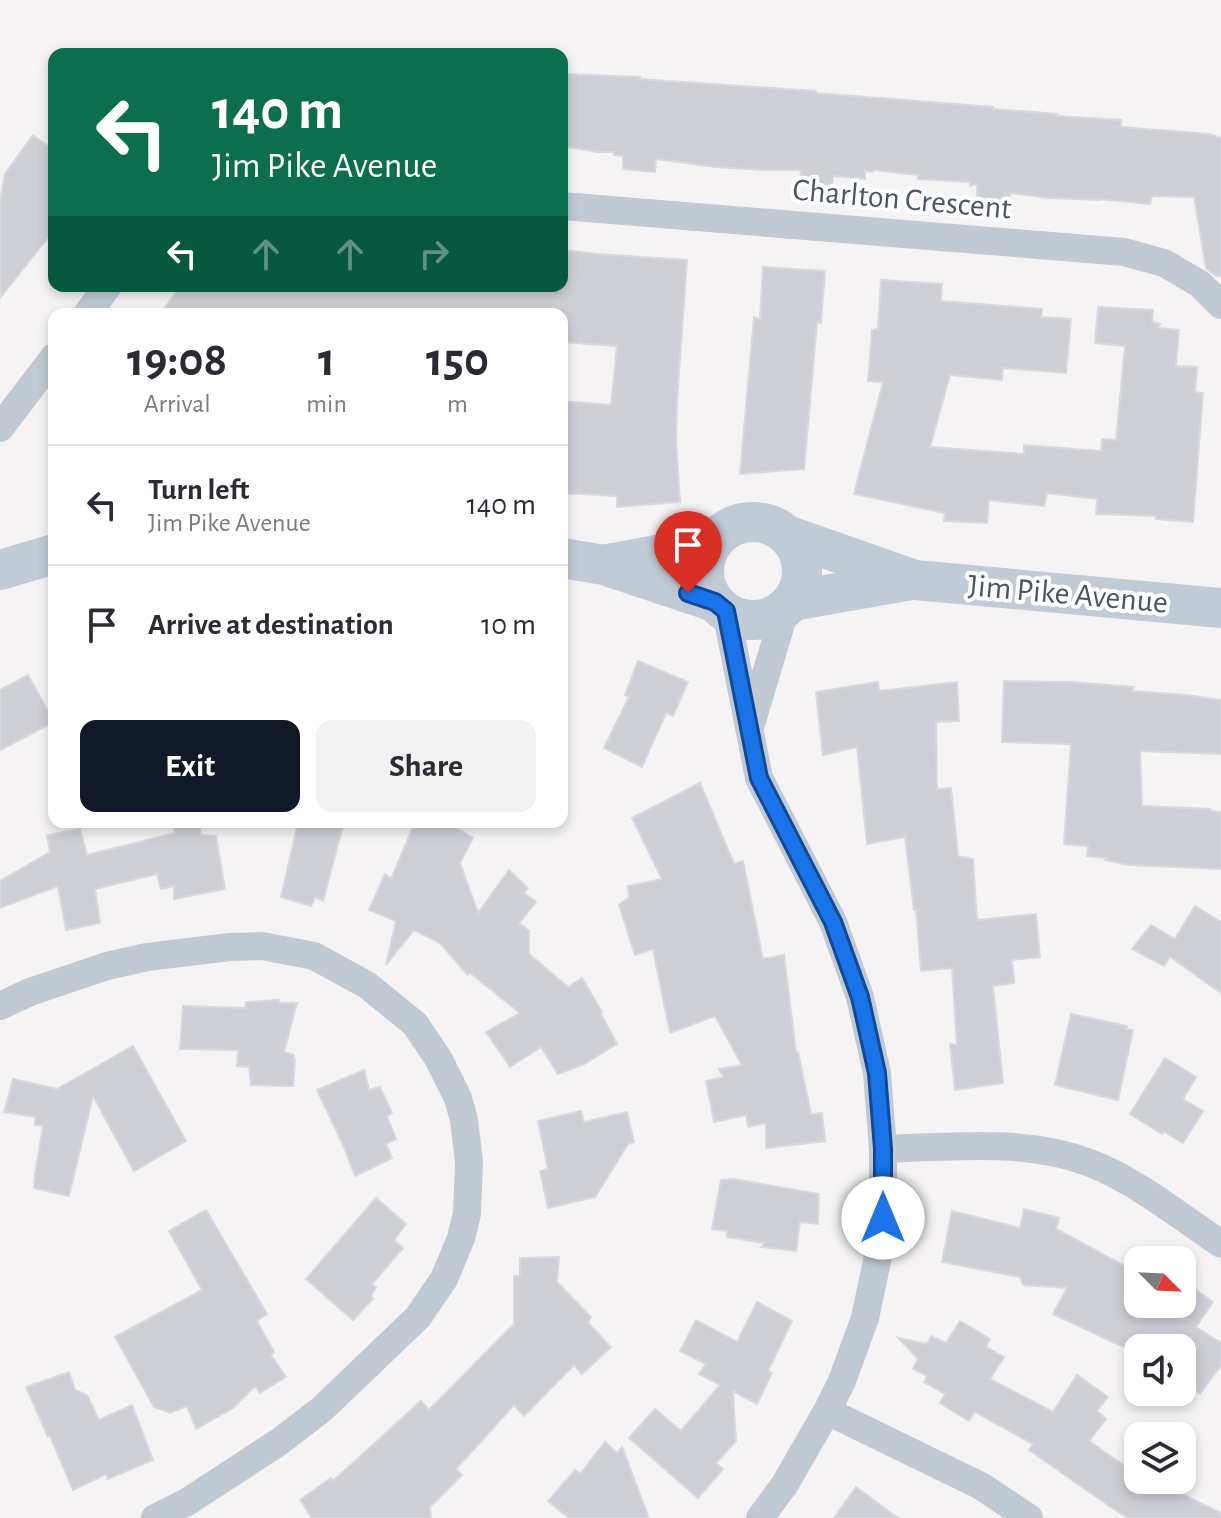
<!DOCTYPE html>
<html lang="en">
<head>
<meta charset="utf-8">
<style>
  :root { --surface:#fff; --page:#f2f2f3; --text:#2b2b33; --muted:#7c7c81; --line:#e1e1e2; --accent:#111827 }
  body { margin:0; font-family:"Alegreya Sans",sans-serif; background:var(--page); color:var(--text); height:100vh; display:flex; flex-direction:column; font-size:30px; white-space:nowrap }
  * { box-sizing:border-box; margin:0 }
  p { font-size:26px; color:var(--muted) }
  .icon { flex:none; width:44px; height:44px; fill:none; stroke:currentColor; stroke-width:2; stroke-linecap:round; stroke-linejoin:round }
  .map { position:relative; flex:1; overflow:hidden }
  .sheet { position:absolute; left:48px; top:308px; width:520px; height:520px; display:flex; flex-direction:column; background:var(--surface); border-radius:16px; box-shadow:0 4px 12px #0003 }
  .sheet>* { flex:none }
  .hud { position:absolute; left:48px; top:48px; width:520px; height:244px; border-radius:16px; box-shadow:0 4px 12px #0003; background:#0b6e4f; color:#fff; overflow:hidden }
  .needle { width:52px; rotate:114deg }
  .fabs { position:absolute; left:1124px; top:1246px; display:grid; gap:16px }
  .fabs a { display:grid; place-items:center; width:72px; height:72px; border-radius:16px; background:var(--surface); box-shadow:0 4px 12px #0003; font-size:40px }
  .pin { position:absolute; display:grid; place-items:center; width:68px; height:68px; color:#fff; margin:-82px -34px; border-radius:50% 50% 50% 0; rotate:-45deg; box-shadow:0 0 8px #0007 }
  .pin .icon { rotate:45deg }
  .me { position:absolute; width:88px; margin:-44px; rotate:0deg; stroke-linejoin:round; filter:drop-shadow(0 0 6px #0008) }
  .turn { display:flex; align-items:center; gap:28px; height:168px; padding:0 32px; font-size:36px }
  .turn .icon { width:104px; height:104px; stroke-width:2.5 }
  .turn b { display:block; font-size:56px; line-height:68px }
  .lanes { display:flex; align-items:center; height:76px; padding:0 32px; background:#0003; justify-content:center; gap:40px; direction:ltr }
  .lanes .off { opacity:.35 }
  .eta { display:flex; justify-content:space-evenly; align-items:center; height:136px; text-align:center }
  .eta b { font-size:48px; font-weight:700; line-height:56px }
  .button { display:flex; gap:16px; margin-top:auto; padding:16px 32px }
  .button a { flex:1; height:92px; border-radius:16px; background:var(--accent); color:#fff; font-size:32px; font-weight:700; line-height:92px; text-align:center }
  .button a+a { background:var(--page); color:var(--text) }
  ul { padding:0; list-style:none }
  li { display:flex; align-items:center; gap:24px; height:120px; padding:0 32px; border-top:2px solid var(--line) }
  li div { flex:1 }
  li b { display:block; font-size:30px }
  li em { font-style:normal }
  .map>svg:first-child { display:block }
</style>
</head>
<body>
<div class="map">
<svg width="1221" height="1518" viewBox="0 0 1221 1518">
  <rect width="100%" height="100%" fill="#f5f3f3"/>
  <path fill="#cdcfd5" stroke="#d7d9de" stroke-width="2" d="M562 74 640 77 639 79 816 91V93L993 107V109L1057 114 1056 116 1121 120V127L1210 134 1221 138V276H1216L1206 268 1194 197 1152 196 1150 204 1099 199V200L1049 198 1010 193 1009 200 977 198V184L970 186V182L918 179V175L874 170 873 172 865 171V179L833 176 832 185 800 183 801 170H764L715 167 656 159 655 172 623 169V156L614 155V152H597L562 146Z
    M33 135 54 150V230L0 298V201L5 174Z
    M562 250 598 254 687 260 677 401 676 442 680 502 617 507V496L562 493V401L611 405 617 346 562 342V314H160L181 286H562Z
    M763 267 825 271 821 323H817L804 469 740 474 754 317 760 319Z
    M881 280 942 284 941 301 1042 309 1041 317 1071 319 1066 373 1003 368 1002 380 950 375 930 447 1024 454V445L1101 451 1102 439 1116 440 1125 346 1095 343 1098 307 1153 310 1152 322 1160 324 1158 328 1179 330 1176 366 1197 367 1195 392 1203 393 1193 522 1156 519V516L1096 514 1097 499 1047 493 1044 506 989 500 987 523 944 521 945 513 854 494 883 382 868 381 872 330 878 329Z
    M638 661 688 682 673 716 666 713 642 767 604 748 629 697 625 695Z
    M28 675 54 722 0 750V690Z
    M1004 681 1069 682 1134 687 1132 691 1187 695 1221 700V754L1140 751 1142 806 1210 809V811L1221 812V869L1129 865 1105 860 1106 858 1087 856 1088 846 1064 844 1071 744 1002 742Z
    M878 682 879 691 957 682 959 721 936 722 937 789 951 788 958 856 973 859 977 920 1036 914 1040 957 1012 960 1014 983 993 986 1003 1083 955 1090 950 1044 957 1045 952 968 921 971 916 910H914L905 837 867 844 857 747 823 755 816 692Z
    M700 783 734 864 743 861 763 959 784 955 796 1052H798L811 1114 822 1113 825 1141 766 1148V1123L748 1127 746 1115 714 1122 706 1081 723 1077 719 1069 742 1065 715 1016 670 1033 653 949 635 955 619 905 629 897 628 886 662 879 632 818Z
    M173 822H200L201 835 216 836 225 889 174 899V886L161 889 157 874 95 889 100 923 66 930 58 886 0 908V881L50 852 47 835 80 829 87 855 175 833Z
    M298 822H344L323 901 315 897 311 906 281 897Z
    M415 822H446L473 838 460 863 478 913 509 870 528 888 524 893 536 902 519 923 529 931V954L568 987 582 978 602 1012 601 1014 617 1044 584 1064 558 1074 541 1047 510 1067 486 1032 520 1013 469 972 468 975 440 943 414 930 386 965 396 921 369 910 385 874 391 879Z
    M1195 906 1221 922V993L1170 957 1164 966 1132 949 1151 925 1175 939Z
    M279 1000V1003H297L284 1052 294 1055V1060H295L293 1086 251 1085 249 1067 237 1066 238 1050 180 1049 183 1006 245 1008 246 1002Z
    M1071 1014 1127 1026 1126 1029 1133 1030 1118 1100 1055 1085Z
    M133 1046 186 1141 134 1171 93 1096 69 1196 34 1188 35 1174 43 1126 35 1125V1117L4 1112 13 1079 57 1089Z
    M1165 1058 1196 1077 1183 1099 1203 1111 1183 1143 1163 1131 1162 1134 1130 1114Z
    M364 1070 369 1090 380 1087 392 1113 387 1116 396 1139 386 1144 392 1158 355 1176 344 1147 317 1090Z
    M581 1111 584 1122 627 1112 634 1142 628 1144 595 1197 548 1208 540 1171 548 1169 538 1121Z
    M734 1179 819 1194 818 1224 800 1222 796 1251 761 1247 764 1243 727 1237V1231L712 1229 721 1180Z
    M376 1198 406 1224 394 1240 403 1248 372 1284 376 1287 371 1296 373 1299 353 1320 306 1279Z
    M1024 1209 1059 1218 1056 1229 1138 1273V1304H1182V1280L1213 1302 1196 1327 1221 1343V1365L1200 1394 1182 1382V1348H1138V1354L1053 1314 1067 1288 1023 1285 1020 1277 942 1262 952 1211 1020 1228Z
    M206 1210 267 1314 257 1321 274 1352 271 1355 286 1377 260 1393 255 1386 233 1408 196 1429 187 1406 170 1413 154 1407 115 1337 202 1290 169 1231Z
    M559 1257 557 1282 591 1317 588 1323 611 1347 582 1374 574 1365 524 1416 514 1405 456 1469 462 1475 430 1507 431 1518H312L300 1500 331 1478 333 1481 421 1401 429 1410 514 1324V1276H520V1258Z
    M757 1302 792 1321 768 1371 772 1373 757 1404 733 1391 736 1441 716 1463 723 1469 698 1498 629 1438 655 1409 681 1431 720 1385 699 1374 706 1364 680 1351 696 1320 737 1342Z
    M960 1321 990 1339 986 1347 1004 1357 990 1379 1053 1412 1077 1375 1108 1397 1097 1411 1106 1419 1089 1441 1132 1471 1138 1463V1480H1180L1174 1490 1221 1513V1518H1128L1112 1508 1029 1450 1033 1444 975 1412 969 1421 940 1403 945 1394 924 1382 927 1376 913 1369 918 1359 898 1338 927 1344 931 1336 946 1343Z
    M69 1372 75 1390 87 1395 99 1420 132 1405 153 1460 108 1479 106 1474 73 1490 50 1436 48 1437 26 1387Z
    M605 1442 617 1453 622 1447 649 1518H569L548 1501 575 1470 580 1474Z
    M856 1487 898 1518H834Z"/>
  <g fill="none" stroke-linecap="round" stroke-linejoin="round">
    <path stroke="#c1cad2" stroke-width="28" d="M562 206 1124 252 1164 263 1200 284 1221 305
      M87 314 108 286
      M0 428 54 357
      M726 611 759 778 833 922 860 997 877 1073 883 1149V1218L879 1252 865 1318 842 1381 827 1411 785 1484 760 1518
      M751 724 786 607
      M0 1006 30 992 107 966 147 957 230 947 262 946 314 956 367 985 415 1024 438 1058 458 1098 464 1120 469 1162 467 1214 461 1238 444 1279 418 1317 322 1409 279 1442 187 1502 155 1518
      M883 1149C951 1147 1025 1138 1090 1163 1135 1180 1181 1217 1221 1244
      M827 1411 981 1486 1029 1518"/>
    <path stroke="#c1cbd6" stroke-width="40" d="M704 571a49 49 0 1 1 98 0a49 49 0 1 1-98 0Z
      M787 535 915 580 1221 608
      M562 558 604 565 715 602
      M608 564 711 545
      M0 570 54 554
      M792 601 911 580"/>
  </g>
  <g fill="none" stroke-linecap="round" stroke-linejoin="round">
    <defs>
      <path id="route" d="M688 593 715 602 726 611 759 778 833 922 860 997 877 1073 883 1149V1218"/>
    </defs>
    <use href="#route" stroke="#114b97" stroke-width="20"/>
    <use href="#route" stroke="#1a73e8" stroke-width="14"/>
  </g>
  <g text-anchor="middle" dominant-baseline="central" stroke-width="8" stroke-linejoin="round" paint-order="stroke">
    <g font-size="32" fill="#4a5661" stroke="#fff">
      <text transform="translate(902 199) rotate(5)">Charlton Crescent</text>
      <text transform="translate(1068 594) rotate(5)">Jim Pike Avenue</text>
    </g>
  </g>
</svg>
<div class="fabs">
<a><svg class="needle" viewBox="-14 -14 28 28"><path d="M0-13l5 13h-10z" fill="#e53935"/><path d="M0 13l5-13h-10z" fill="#7c7c81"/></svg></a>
<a><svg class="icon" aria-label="sound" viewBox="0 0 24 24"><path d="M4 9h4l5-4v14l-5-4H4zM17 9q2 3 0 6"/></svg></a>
<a><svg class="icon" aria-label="layers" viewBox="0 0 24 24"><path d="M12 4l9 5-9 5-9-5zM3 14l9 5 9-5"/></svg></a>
</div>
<div class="pin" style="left:688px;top:593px;background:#d93025"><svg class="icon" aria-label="arrive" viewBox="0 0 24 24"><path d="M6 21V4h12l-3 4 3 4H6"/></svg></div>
<svg class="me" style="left:883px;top:1218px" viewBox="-20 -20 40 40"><circle r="19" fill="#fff"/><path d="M0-13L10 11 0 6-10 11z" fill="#1a73e8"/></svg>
<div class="hud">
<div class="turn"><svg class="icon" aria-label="left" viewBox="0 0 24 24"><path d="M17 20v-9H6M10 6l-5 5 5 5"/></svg><div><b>140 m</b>Jim Pike Avenue</div></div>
<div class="lanes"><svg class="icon" aria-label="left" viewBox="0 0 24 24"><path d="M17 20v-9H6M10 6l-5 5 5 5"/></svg><svg class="icon off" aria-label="ahead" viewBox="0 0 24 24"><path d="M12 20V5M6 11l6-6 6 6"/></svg><svg class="icon off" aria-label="ahead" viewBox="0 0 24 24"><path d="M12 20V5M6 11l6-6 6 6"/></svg><svg class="icon off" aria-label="right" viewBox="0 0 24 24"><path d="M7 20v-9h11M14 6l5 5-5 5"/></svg></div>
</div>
<section class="sheet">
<div class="eta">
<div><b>19:08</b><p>Arrival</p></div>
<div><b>1</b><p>min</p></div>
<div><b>150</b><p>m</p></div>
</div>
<ul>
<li><svg class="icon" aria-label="left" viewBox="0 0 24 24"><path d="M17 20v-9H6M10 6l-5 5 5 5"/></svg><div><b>Turn left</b><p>Jim Pike Avenue</p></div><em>140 m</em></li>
<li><svg class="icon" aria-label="arrive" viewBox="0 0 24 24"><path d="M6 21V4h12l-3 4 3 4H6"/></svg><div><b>Arrive at destination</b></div><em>10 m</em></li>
</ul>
<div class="button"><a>Exit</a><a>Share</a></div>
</section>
</div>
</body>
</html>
